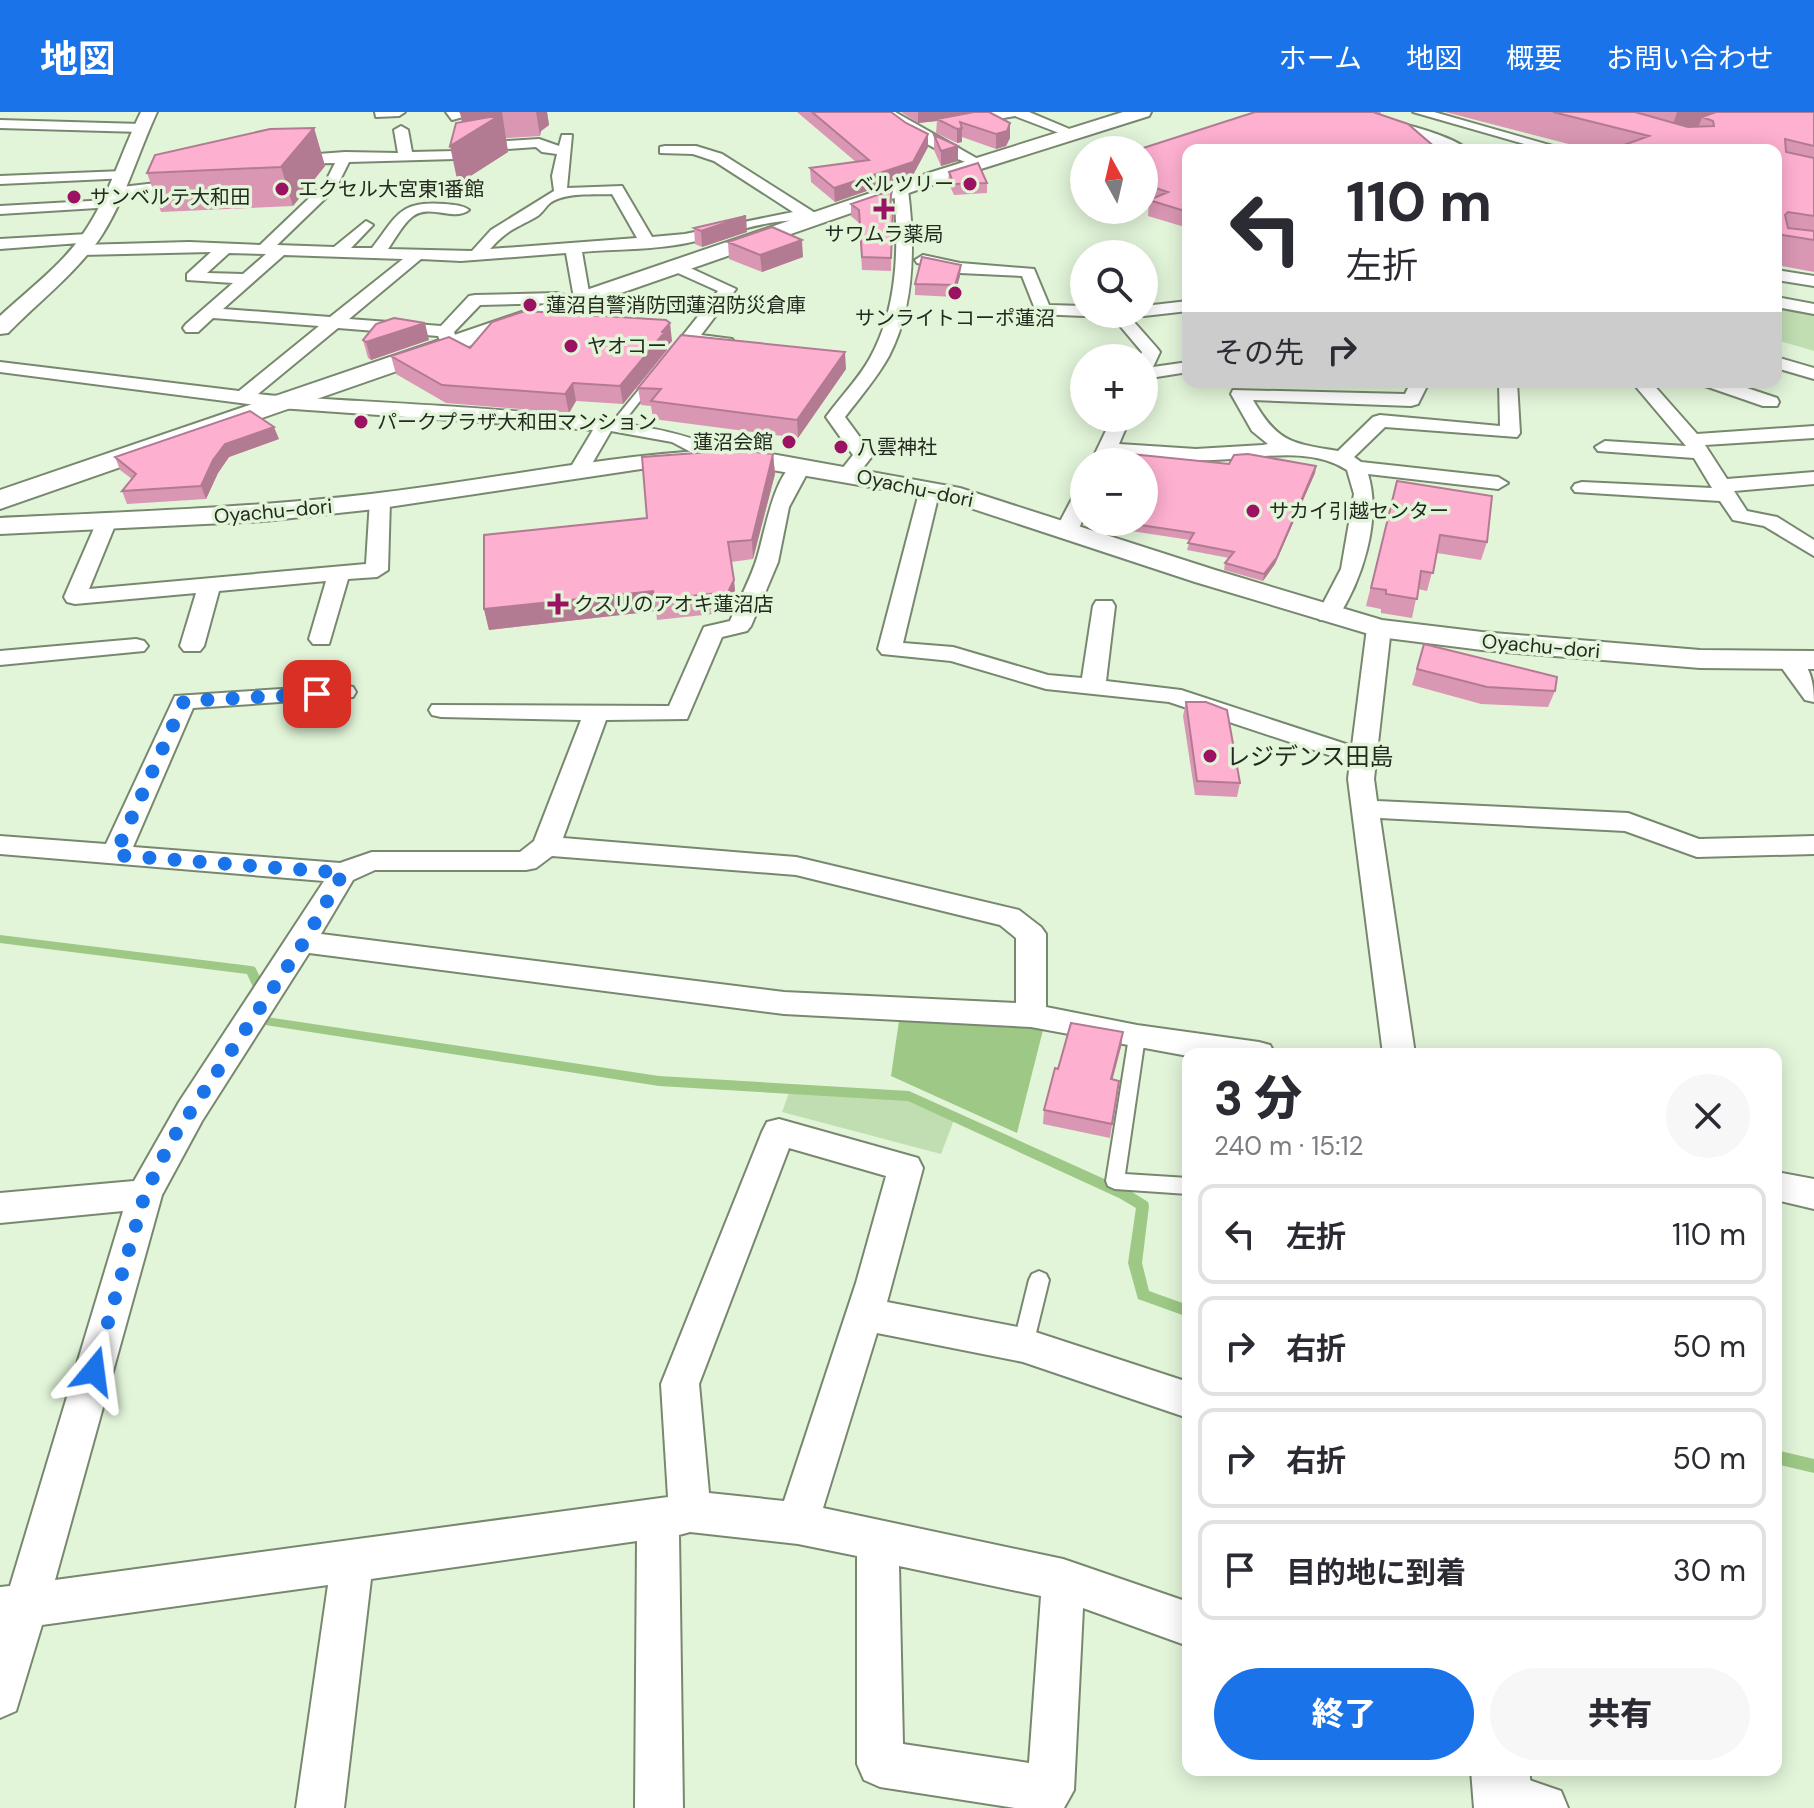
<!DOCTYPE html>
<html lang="ja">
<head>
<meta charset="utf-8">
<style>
  :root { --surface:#fff; --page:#f7f7f7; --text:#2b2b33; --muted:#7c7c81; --line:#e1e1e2; --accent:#1a73e8 }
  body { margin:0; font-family:"DM Sans","Noto Sans JP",sans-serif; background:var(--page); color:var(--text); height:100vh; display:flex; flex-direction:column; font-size:30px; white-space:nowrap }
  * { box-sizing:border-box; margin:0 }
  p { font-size:26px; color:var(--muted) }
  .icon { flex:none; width:44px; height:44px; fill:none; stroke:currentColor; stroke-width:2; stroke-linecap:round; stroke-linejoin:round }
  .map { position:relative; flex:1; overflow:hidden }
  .panel { position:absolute; left:1182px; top:936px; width:600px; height:728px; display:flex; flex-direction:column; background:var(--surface); border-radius:16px; box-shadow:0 4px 20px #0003 }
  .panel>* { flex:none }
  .banner { position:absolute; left:1182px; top:32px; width:600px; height:244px; border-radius:16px; box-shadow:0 4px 20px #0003; background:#fff; color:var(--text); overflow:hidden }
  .needle { width:52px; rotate:352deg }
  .fabs { position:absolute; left:1070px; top:24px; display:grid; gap:16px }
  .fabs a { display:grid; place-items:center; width:88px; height:88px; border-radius:50%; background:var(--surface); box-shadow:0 4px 20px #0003; font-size:40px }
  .pin { position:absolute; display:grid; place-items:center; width:68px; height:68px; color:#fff; margin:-34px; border-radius:16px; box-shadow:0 4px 12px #0006 }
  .me { position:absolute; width:88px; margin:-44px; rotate:16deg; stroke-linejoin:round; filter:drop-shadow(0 0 6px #0008) }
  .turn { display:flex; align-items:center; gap:28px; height:168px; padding:0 32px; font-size:36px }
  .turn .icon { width:104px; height:104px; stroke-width:2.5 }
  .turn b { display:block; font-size:56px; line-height:68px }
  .then { display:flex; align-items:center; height:76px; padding:0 32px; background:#0003; gap:16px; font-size:30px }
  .round { display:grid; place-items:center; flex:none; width:84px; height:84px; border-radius:42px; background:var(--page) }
  .headline { display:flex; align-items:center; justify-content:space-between; height:136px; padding:0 32px }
  h1 { font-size:48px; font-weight:800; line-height:60px }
  .primary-button { display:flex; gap:16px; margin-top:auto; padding:16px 32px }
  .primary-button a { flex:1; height:92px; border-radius:48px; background:var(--accent); color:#fff; font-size:32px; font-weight:800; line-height:92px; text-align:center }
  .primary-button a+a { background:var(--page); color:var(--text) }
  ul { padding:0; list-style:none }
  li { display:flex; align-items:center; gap:24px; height:100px; margin:0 16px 12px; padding:0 16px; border:4px solid var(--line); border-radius:16px }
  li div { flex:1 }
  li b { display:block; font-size:30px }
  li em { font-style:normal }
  header { display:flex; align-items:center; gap:48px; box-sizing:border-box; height:112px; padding:0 40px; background:var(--accent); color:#fff }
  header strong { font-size:38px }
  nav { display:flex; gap:44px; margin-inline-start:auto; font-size:28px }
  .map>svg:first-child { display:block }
</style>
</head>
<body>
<header>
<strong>地図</strong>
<nav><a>ホーム</a><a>地図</a><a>概要</a><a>お問い合わせ</a></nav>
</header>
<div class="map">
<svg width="1814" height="1696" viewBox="0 0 1814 1696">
  <rect width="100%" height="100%" fill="#e2f5d9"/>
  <path fill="#c1deb2" d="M1776 193 1814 201V239L1776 228Z
    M789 981 905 987 954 1008 941 1042 782 1000Z"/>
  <path fill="#9dc886" d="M899 909 1044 914 1017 1021 891 964Z"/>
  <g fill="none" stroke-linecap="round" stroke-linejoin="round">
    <path fill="#9dc886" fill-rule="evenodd" d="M0 823 251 854 255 855 265 875 259 884H251L249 881 253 875 247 862 0 831Z
      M253 903 659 964 909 979 1129 1078 1148 1090 1149 1094 1142 1151 1149 1179 1188 1193V1205L1138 1187 1128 1151 1136 1096 1119 1086 908 989 659 974 253 911 249 910 247 907 249 904Z
      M1776 1338 1814 1347V1361L1776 1352Z"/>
    <defs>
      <path id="service" d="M650 264 658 266 618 317H610V313Z
        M1137 919 1143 920 1145 925 1125 1062 1188 1066V1082L1115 1077 1108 1074 1106 1069 1129 925 1131 920Z
        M1039 1159 1046 1162 1049 1168 1033 1233 1030 1239 1023 1242 1016 1239 1013 1233 1029 1168 1032 1162Z"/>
      <path id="minor" d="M375 0H405L399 4 376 5Z
        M446 0H459L463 5 452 8Z
        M880 0H895L985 51C971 62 894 14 880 0Z
        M993 0H1029L1079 21 1067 24 1015 4 958 14 952 10Z
        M1335 0C1362 0 1449 20 1468 38H1451Z
        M1413 0H1434L1567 38H1545Z
        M0 8 141 12 148 16 141 20 0 16Z
        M401 14 408 18 412 40 455 39 507 29 539 27 559 34 562 23H572L567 76 622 74 652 125 685 122 793 100 714 49 693 42 660 41V35L665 34H696L722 42 823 106 816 110C773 103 729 123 687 131 653 138 616 137 582 140L590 186 588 189 577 190 569 195 556 191 480 193 454 220 458 231 449 236 443 235 438 224 338 216 258 282C338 292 686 295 725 345L722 349H708L672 330 611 319 586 362 579 364 569 358 593 318 280 296 0 260V250L239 279 319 214 213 206 198 220H186L183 216 186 212 233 171 187 168V162L211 140 81 143 73 138 81 133 189 130 260 133 325 71 335 51 283 52 276 48 278 45 345 40 398 41 394 18ZM536 35 542 40 557 42 552 64 554 79 491 118 472 139 388 137C395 127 403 112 412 105 429 91 454 110 469 98 462 93 454 93 445 92 399 88 397 104 372 136H351L373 113 366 109 334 135 277 133 336 76 349 50 455 47 507 37ZM612 82 637 126 490 137C508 117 515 117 536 105 542 102 545 95 550 91 565 80 594 83 612 82ZM229 141 266 142 243 162 207 161ZM566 141 574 186 557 181 475 183 469 184 441 214 349 207 421 147 461 149ZM284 143 403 147 330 205 223 197Z
        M123 59 130 63 128 66 0 72V64Z
        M191 67 198 71 196 74 113 84 106 80 113 76Z
        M901 74 908 78C915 133 915 194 889 244 877 266 860 285 845 305L873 343 855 366 848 368 838 362 853 343 826 305C840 285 858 268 870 246 898 196 899 134 894 78Z
        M108 88 115 92 113 95 0 102V94Z
        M88 122 96 127 93 130 0 137V127Z
        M923 143 960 151 1034 157 1049 193 1084 194V202H1090L1084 204 1037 202 1022 164 960 161 917 151 915 148Z
        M675 149 736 177 701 223 732 227 735 231 732 235 689 232 680 227 718 179 669 157 667 154Z
        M1776 158 1814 164V174L1776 168Z
        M1776 185 1814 192V202L1776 195Z
        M1188 189V199L1144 204 1138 202H1144V194Z
        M1110 202H1127L1157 236 1160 240 1153 255 1188 250V260L1144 267V246H1140L1142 240Z
        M1776 245 1814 256V267L1776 256Z
        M1411 270H1429L1418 292 1411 294 1253 288C1278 331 1291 331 1338 339L1373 305 1380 303 1500 314 1499 270H1517L1520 321 1517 325 1385 315 1354 345 1361 350 1498 365 1508 371 1498 377 1368 362C1382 407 1362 470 1336 508H1320L1317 503 1341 457 1354 382 1347 358C1308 333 1256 347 1213 348 1180 349 1147 347 1114 344L1111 350H1091L1112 306H1130L1119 332 1196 337 1263 333 1268 332 1252 319 1231 282 1233 278 1405 282Z
        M1632 270H1651L1697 322 1814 314V326L1705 333 1727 367 1814 360V372L1734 379 1747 399 1777 405 1814 428V444L1764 414 1733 408 1720 389 1575 380 1572 376 1575 372 1582 370 1712 376 1694 346 1598 339 1595 335 1605 329 1686 334Z
        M1702 270H1729L1777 286 1779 290 1777 294H1763L1705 274Z
        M801 348 811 354 789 395 778 450 751 514 747 519 722 525 687 607 606 608 563 726 796 745 1019 798 1041 815 1046 822V895L1137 913 1259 930 1270 933 1275 942 1188 944 1031 915 784 902 309 841 202 1009 162 1083 55 1468 668 1385 661 1272 762 1020 767 1010 779 1007 918 1046 923 1056 887 1190 1023 1216 1188 1270V1306L1023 1250 877 1221 823 1396 1063 1447 1188 1490V1534L1083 1496 1074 1678 1064 1696H1015L880 1675 864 1668 857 1652V1444L798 1432 690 1420 679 1423 683 1696H635L637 1429 371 1467 344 1696H296L328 1473 42 1513 16 1599 0 1606V1475L10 1474 123 1099 0 1111V1081L134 1069 179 990 324 769 0 742V724L106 732 175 584 344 573 353 575 356 580 353 585 193 596 133 735 340 751 372 740H520L534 729 581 608 441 605 432 603 429 598 432 593 669 594 704 515 730 509C738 490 748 472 755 452 764 429 773 355 801 348ZM552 744 796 763 1000 813 1016 826V891L784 880 321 822 353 768 375 758H526L536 756ZM789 1036 886 1064 856 1171 784 1389 709 1381 699 1272ZM899 1454 1041 1484 1029 1651 903 1632Z
        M930 371 940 377 903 531 953 535 1048 563 1082 566 1093 494 1096 489H1112L1115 494 1106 569 1181 578 1352 634 1367 516 1371 511H1387L1391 516 1374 667 1377 689 1628 701 1699 727 1814 724V742L1697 745 1625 719 1380 706 1415 942H1383L1348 667 1350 650 1169 590 1046 577 951 549 882 542 878 537 920 377Z
        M1084 377C1084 394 1087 420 1066 425L1058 424 1055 419 1074 383Z
        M380 382 390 388 388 458 377 465 348 467 329 532H313L309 527 326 469 219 479 204 534 200 539H184L180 534 196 481 75 492 67 490 64 485 98 407 105 405 116 411 89 477 366 452 370 388Z
        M136 527 144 529 148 534 144 539 0 553V539Z
        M1788 541C1810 546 1814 571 1814 590L1805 588 1776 548 1780 543Z
        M1776 1060 1814 1067V1097L1776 1088Z
        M1503 1659 1561 1679 1568 1696H1485L1479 1683 1486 1666Z"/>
      <path id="tertiary" d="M141 0H157C138 41 126 85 102 123 77 161 39 189 8 221L0 222V204C28 178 61 154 83 122 109 85 121 40 141 0Z
        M715 338 760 340 960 376 1215 458 1382 508 1482 520 1700 538 1814 539V557L1700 556 1482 538 1379 525 1195 470 946 388 760 356 715 352 641 357 375 397 264 409 0 422V406C124 400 248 396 371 382 486 369 599 344 715 338Z
        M1471 1658H1529L1534 1696H1474Z"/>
      <path id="primary" d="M1123 0H1151L1149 4 946 68 0 397V378L932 60Z"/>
    </defs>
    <use href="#service" stroke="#78886f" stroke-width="4"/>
    <use href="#minor" stroke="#78886f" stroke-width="4"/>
    <use href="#tertiary" stroke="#78886f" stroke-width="4"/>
    <use href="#primary" stroke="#78886f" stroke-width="4"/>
    <use href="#service" fill="#fff" fill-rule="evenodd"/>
    <use href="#minor" fill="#fff" fill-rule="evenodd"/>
    <use href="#tertiary" fill="#fff" fill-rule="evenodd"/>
    <use href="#primary" fill="#fff" fill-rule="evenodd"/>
  </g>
  <path fill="#da97b4" d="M460 0H547L549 13 541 19 540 24 506 26 508 40 458 72 462 10Z
    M797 0H891L928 35 913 63 835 90 811 70 810 56 856 50Z
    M901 0H971L1010 26 1006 34 996 37 962 25V30L957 31 936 21 937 9 918 11Z
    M1255 0H1381L1380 2 1437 37 1188 38V116L1148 104 1149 90 1144 88V38Z
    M1445 0H1814V160L1776 153V38H1592Z
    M314 16 325 54 293 94 161 100 147 61Z
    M934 23 958 34V49L941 54 934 38Z
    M949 60 987 71V81L954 83 948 70Z
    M892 78 891 159 862 158 859 111 851 104V92Z
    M694 116 747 120 702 135 695 132Z
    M728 130 803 145 762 160 729 147Z
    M960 164 954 185 915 183V172Z
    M363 228H429L371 248 368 246Z
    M672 229 666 235 667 238 623 292 576 289 569 301 446 291 396 262 391 244 470 236Z
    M846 257 798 326 653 307 651 294 641 293 638 276Z
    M279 327 229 345 218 361 206 387 127 392 122 379 132 367 120 358 115 345Z
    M773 342 775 362 753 447 731 450 736 488 731 500 657 508 656 499 489 518 484 497 647 406Z
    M1229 352 1316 354 1315 361 1275 452 1263 469 1224 458 1225 451 1229 446 1187 438 1190 428 1092 413 1093 410H1144Z
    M1397 369 1487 430 1481 448 1437 441 1427 479 1418 477 1412 506 1381 501V497L1366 494Z
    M1424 532 1555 579 1548 595 1481 592 1412 573Z
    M1186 590 1240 671 1237 685 1195 683 1183 604Z
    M1123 920 1112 967 1119 969 1110 1026 1043 1012 1044 998 1058 957Z"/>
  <path fill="#b27b92" d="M460 0H502L508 40 458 72 450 34 465 25Z
    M536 0H547L549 13 541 19 540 24Z
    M918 0H971L937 7V9L918 11Z
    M1677 0H1738L1702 5 1699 14 1669 24Z
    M1010 11V26L1006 34 996 37V22Z
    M314 16 325 54 293 94 281 55Z
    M962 16V30L957 31V17Z
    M928 22V35L913 63 835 90 834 76Z
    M958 34V49L941 54V39Z
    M746 104 747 120 702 135 701 119Z
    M802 128 803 145 762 160 760 143Z
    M961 153 960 164 954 185 955 173Z
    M425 211 429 228 371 248 366 230Z
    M670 211 672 229 666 235 667 238 623 292 620 274Z
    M845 240 846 257 798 326 797 308Z
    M573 271 576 289 569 301 565 282Z
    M274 315 279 327 229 345 218 361 206 387 201 374 213 348 225 332Z
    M773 342 775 362 753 447 752 428Z
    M1316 354 1315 361 1275 452 1263 469 1264 462Z
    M734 468 736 488 731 500 728 480Z
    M653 479 656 499 489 518 484 497Z
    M1123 920 1121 935 1109 981 1111 967Z"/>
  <path fill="#feb0d1" stroke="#b27b92" stroke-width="2" d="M812 0H891L906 11 928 22 913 50 834 76 810 56 869 48Z
    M974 0H989L1010 11 1007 19 996 22 960 10 962 16 957 17 937 7Z
    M1255 0H1373L1408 12 1437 37 1188 38V100L1149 88 1168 80 1144 72V38H1137Z
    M1553 0H1635L1688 15 1714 14 1713 9 1702 5 1716 0H1814V34L1785 27 1786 40 1814 46V104L1788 100 1785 103 1788 116 1814 119V128L1776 122V38H1610L1649 24Z
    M501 3 499 4 450 34 456 11Z
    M314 16 281 55 147 61 155 43 270 17Z
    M934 23 958 34 941 39Z
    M978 51 987 71 954 72 949 60Z
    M892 78 889 95 893 96 891 146 862 145 859 98 851 92Z
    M746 104 701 119 694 116Z
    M772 115 802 128 760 143 728 130Z
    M922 145 961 153 955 173 915 172Z
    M525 199 666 208 670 211 662 220 664 221 620 274 573 271 565 282 442 273 391 244 449 225 470 236 492 210Z
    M394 206 425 211 366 230 363 228 376 212Z
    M681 223 845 240 797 308 651 289 661 277 638 276Z
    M250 299 274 315 225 332 213 348 201 374 122 379 136 362 115 345Z
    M738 338 773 342 752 428 728 430 734 468 728 480 654 488 653 479 484 497V423L647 406 642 345Z
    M1121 341 1229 352 1234 343 1248 342 1316 354 1277 445 1264 462 1225 451 1234 440 1188 431 1194 421 1120 410H1144V350H1117Z
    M1397 369 1492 384 1487 430 1440 423 1433 461 1421 459 1417 487 1386 482V478L1371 476Z
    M1424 532 1557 565 1555 579 1487 575 1417 557Z
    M1186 590H1206L1227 598 1240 671 1197 669Z
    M1071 911 1123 920 1111 967 1119 969 1112 1012 1044 998 1055 956 1058 957Z"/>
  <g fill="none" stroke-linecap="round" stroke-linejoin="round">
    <path stroke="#1a73e8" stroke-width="14" stroke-dasharray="0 25.2" d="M94 1259 145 1082 171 1029 304 830 343 761 115 743 184 589 317 582"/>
  </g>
  <g fill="#9c1262" stroke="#e2f5d9" stroke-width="3">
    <circle cx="970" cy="72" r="8"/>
    <circle cx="282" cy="77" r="8"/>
    <circle cx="74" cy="85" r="8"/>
    <path d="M880 85h8v8h8v8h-8v8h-8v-8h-8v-8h8z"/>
    <circle cx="955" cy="181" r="8"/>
    <circle cx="530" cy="193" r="8"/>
    <circle cx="571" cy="234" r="8"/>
    <circle cx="361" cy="310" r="8"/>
    <circle cx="789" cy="330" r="8"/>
    <circle cx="841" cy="335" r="8"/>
    <circle cx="1253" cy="399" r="8"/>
    <path d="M554 480h8v8h8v8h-8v8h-8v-8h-8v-8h8z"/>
    <circle cx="1210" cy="644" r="8"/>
  </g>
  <g text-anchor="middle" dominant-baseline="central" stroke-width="7" stroke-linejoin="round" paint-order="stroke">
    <g font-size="20" fill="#232a1f" stroke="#e2f5d9" text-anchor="start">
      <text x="954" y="72" text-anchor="end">ベルツリー</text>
      <text x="298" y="77">エクセル大宮東1番館</text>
      <text x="90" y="85">サンベルテ大和田</text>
      <text x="884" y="122" text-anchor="middle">サワムラ薬局</text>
      <text x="546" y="193">蓮沼自警消防団蓮沼防災倉庫</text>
      <text x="955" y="206" text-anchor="middle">サンライトコーポ蓮沼</text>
      <text x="587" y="234">ヤオコー</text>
      <text x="377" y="310">パークプラザ大和田マンション</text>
      <text x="773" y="330" text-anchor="end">蓮沼会館</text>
      <text x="857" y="335">八雲神社</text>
      <text x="1269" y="399">サカイ引越センター</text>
      <text x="574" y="492">クスリのアオキ蓮沼店</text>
    </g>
    <g font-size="20" fill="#232a1f" stroke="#e2f5d9">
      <text transform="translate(915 376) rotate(12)">Oyachu-dori</text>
      <text transform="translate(273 399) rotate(-5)">Oyachu-dori</text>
      <text transform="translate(1541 534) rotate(5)">Oyachu-dori</text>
    </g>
    <g font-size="24" fill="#232a1f" stroke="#e2f5d9" text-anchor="start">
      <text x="1226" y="644">レジデンス田島</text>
    </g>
  </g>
</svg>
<div class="fabs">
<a><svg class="needle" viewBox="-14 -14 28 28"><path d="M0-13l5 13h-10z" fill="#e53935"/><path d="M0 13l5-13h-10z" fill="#7c7c81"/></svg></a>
<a><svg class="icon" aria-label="search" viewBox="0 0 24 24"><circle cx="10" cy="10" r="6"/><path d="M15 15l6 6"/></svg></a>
<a>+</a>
<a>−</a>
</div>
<div class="pin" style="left:317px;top:582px;background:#d93025"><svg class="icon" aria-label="arrive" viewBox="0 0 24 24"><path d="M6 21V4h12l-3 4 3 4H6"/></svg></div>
<svg class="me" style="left:94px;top:1259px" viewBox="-20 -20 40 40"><path d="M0-17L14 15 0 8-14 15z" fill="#1a73e8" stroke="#fff" stroke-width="4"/></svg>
<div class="banner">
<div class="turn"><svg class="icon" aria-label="left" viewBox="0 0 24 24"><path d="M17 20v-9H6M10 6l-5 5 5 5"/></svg><div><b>110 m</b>左折</div></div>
<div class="then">その先<svg class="icon" aria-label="right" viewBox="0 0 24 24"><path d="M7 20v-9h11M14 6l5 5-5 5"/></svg></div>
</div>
<section class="panel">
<div class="headline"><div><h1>3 分</h1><p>240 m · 15:12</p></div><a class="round"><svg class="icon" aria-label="close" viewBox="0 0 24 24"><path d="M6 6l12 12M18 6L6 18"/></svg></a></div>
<ul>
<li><svg class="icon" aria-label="left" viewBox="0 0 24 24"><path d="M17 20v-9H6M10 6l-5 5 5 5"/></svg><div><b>左折</b></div><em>110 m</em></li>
<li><svg class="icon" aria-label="right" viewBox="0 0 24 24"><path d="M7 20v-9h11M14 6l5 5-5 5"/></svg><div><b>右折</b></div><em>50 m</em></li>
<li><svg class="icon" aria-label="right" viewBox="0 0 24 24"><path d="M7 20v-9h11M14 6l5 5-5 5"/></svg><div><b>右折</b></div><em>50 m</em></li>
<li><svg class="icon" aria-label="arrive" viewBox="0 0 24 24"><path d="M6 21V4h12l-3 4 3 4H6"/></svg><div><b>目的地に到着</b></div><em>30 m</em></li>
</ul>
<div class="primary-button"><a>終了</a><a>共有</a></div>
</section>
</div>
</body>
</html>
